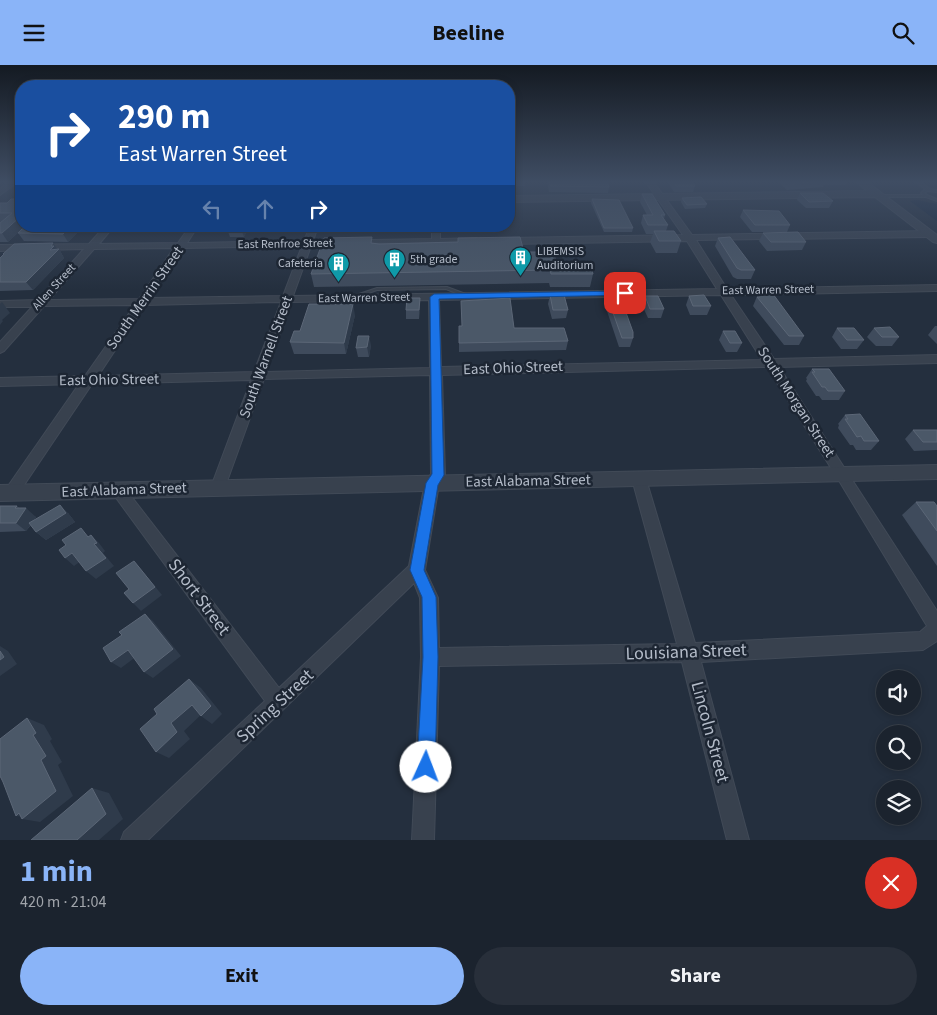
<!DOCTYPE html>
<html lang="en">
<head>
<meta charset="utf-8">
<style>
  :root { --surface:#1b232e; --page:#282f3a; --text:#f1f3f6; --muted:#a0a4aa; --line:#39404a; --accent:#8ab4f8 }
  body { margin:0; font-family:"Source Sans 3",sans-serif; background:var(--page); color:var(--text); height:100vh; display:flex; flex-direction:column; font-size:19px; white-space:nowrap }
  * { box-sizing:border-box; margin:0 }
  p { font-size:16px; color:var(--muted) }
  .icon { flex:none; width:28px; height:28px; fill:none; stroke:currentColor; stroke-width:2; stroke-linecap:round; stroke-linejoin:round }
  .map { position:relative; height:775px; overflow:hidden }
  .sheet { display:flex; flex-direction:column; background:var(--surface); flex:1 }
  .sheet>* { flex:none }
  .banner { position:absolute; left:15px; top:15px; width:500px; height:152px; border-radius:20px; box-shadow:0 2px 8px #0003,0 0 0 1px var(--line); background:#1a4fa0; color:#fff; overflow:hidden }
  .buttons { position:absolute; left:876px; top:605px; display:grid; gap:10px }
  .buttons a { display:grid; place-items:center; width:45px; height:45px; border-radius:50%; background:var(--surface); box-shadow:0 2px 8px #0003,0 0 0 1px var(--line); font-size:25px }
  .pin { position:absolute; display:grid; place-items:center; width:42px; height:42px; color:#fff; margin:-21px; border-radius:10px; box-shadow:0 2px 8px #0006 }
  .me { position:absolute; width:55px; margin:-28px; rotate:2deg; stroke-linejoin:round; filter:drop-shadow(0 0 4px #0008) }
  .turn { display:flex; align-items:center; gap:18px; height:105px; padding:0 20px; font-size:22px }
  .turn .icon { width:65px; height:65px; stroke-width:2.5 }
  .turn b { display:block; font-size:35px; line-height:42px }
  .lanes { display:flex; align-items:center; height:48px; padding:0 20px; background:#0003; justify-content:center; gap:25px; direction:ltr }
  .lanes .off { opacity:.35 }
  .round { display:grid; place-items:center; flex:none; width:52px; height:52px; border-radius:26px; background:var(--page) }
  .headline { display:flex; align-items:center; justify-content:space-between; height:85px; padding:0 20px }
  h1 { font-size:30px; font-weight:700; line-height:38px; color:var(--accent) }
  .button { display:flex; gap:10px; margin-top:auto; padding:10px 20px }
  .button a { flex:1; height:58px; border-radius:30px; background:var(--accent); color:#111; font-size:20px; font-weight:700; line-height:58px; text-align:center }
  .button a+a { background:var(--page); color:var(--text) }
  header { display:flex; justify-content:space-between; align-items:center; height:65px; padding:0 20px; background:var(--accent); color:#111; font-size:22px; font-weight:700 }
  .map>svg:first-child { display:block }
</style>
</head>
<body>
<header><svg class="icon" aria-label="menu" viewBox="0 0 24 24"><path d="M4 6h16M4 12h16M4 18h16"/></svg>Beeline<svg class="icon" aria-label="search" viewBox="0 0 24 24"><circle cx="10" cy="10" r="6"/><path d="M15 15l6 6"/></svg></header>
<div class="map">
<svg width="937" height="775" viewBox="0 0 937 775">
  <rect width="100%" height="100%" fill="#242f3e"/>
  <path fill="#17263c" d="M917 135 937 139V156L910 136Z"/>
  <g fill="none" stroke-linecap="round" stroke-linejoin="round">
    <defs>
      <path id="service" d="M914 116H919L930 124 937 125V127L927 126 925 128 927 130 937 134V136L926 132H880L878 131 880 130H923L921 128 925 124Z
        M447 222 471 231 468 233 466 232 446 224 377 225 352 234 350 235 347 233 377 223Z"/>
      <path id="minor" d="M10 116H19L0 130V124Z
        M645 116H653L692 170 929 166 933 169 929 172 696 175 727 224 937 220V226L731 230 774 294 937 290V298L779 302 937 546V576L923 585 701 597 749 775H727L682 597 439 601 434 775H412L421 592 420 533 414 518 148 775H121L124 767 265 636 114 430 112 426 114 422 119 420 124 422 279 623 409 501 425 418 431 409 430 310 264 314 225 422 223 426 218 428 213 426 211 422 251 315 92 319 16 432 11 434 6 432 4 428 6 424 79 319 0 321V313L85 311 135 240 44 241 4 286 0 288V277L32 242H0V236L38 235 84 184 0 186V180L89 179 105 161H114L99 179 178 178 190 161H198L187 178 304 176 310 161H318L313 176 432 174V161H440V174L476 173 480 176 476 179 311 181 293 231 717 224 687 176 502 179 498 176 502 173 683 170ZM302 181 283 231 150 233 183 183ZM174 183 139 234 49 235 94 184ZM721 230 762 295 441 302 439 235ZM429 235 430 303 266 307 291 237ZM281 237 254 307 98 311 145 240ZM767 302 838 414 927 561 920 567 695 578 646 414 644 410 639 408 634 410 632 414 677 579 439 583 438 533 425 505 439 419 445 410 442 310Z"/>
      <path id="tertiary" d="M855 116H866L937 170V178L933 177 875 132 509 137V131L867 126Z
        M937 400V414L0 436V420Z"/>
    </defs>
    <use href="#service" stroke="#414a57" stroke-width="2"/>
    <use href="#minor" stroke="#414a57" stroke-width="2"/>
    <use href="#tertiary" stroke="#414a57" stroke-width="2"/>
    <use href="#service" fill="#38414e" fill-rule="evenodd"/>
    <use href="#minor" fill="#38414e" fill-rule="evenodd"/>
    <use href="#tertiary" fill="#38414e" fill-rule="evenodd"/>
  </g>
  <path fill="#3f4b5c" d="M512 116H525V121H512Z
    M547 116H607L609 122 608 128 549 127Z
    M667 116H692L695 121 693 127H674Z
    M778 116H847L845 120H824L823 122 787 125Z
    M800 128 833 136 829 143H806L797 135Z
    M642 129 665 150 664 154 668 160 666 166 681 176 677 188H656L650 177 653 169H646L641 158 643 150H647L640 137Z
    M682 133 707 139 705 143 685 144 681 137Z
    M592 134 633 163 632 167H604L591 138Z
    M0 138H7L21 161H84L68 177 24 176 18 168 23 163 8 177H0V158L1 157H0Z
    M743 145 790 160 787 167H752L740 152Z
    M229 161H249L244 172H230L227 164Z
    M763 168 806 177 802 185 767 186 759 176Z
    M718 173 755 205 751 214H737L733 212 715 181Z
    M373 178 524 187 557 198 593 209 590 222H550L549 218 314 222 311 209Z
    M59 184 64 193 33 225 0 226V193L3 190V189Z
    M758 229 804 271 799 280H784L753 241Z
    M550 230 568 245 566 253 552 254 548 239Z
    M607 231 633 273 630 282H619L605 240Z
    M645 231 664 244 661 253H648L642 240Z
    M689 231 711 241 707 250H690L686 240Z
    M420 242 419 254H406V245Z
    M355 250 346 289H294L290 277Z
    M459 261 514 263 568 276 566 285 459 287Z
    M935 261H937V279L928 270Z
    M837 263 864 275 857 284H841L832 272Z
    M874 263 899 272 892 281H876L867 272Z
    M723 266 742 278 737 287H726L719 275Z
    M371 280 369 292H358L356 283Z
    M812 304 845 326 839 335H822L819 331H816L806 316 807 314 806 313Z
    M845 350 879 376 871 385H856L853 380H850L838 363 839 360 838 359Z
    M913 365H937V385L914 386 905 374Z
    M916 437 937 441V501L902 450Z
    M0 441H17L19 443 36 452 33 456 68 448 75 457 46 475 36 467 31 460 26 466 0 467Z"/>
  <path fill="#2f3b4b" d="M21 151V161H25L8 177 2 168Z
    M70 161H84L68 177 63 169Z
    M242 161H249L244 172 241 164Z
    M53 178 58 185 59 184 64 193 33 225 26 217 50 185 51 181Z
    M420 233V242L419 254V245Z
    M2 237 10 248 2 255 3 256 0 260V239Z
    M353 239 355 250 346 289 344 278Z
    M369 271 371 280 369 292 367 282Z
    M60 440 68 448 75 457 46 475 36 467Z
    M17 441 24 447 26 443 36 452 26 466 16 458 15 443Z
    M81 463 89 472 91 470 99 478 105 486 103 488 114 501 96 514 86 506 94 479Z
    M72 488 81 496 74 501 65 493Z
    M134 496 141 504 162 530 141 546 133 538Z
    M145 549 153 556 181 591 153 613 144 607Z
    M0 581 8 586 17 599 0 611Z
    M128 585 137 591 121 603 111 597Z
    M189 614 201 623 222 649 212 659 201 651Z
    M192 640 203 648 184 666 190 674 169 693 156 687 171 658Z
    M27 653 44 660 52 674 50 676 62 697 58 700 73 731 40 757 22 754 24 752 16 751 41 695Z
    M92 723 109 728 123 754 99 775H77Z"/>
  <path fill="#4b5868" stroke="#5c6777" d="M549 116H607L609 122 550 121Z
    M673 116H692L695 121H676Z
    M787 116H826L790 119Z
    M21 126V151L2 168H0V158L12 148H0V138H7L11 134H17V130Z
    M800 128H823L833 136 809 137Z
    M642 129H652L665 150H661L668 160H648L643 150H653Z
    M701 132 707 139 687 140 682 133Z
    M592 134 619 135 633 163H604Z
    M743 145 779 146 790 160H755Z
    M25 161H70L63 169 18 168Z
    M229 161H242L241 164H227Z
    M654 166H674L681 176H659Z
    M798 167 806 177H771L763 168Z
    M372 172 371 178 379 179 458 177V173L520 172 524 187H553L557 198H590L593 209H551L550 205 311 209 324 173Z
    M730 172 755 205H741L737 203 718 173Z
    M53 178 51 181H54L50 185 59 184 26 217H0V193L4 189H3L14 179Z
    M758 229H773L804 271H789L757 232H760Z
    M550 230H564L568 245H553Z
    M704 230 711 241H693L689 231Z
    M607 231H620L633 267V273H622Z
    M645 231H658L664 244H650Z
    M407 233H420L419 245H406Z
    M510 233 514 263H564L568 276 459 278V261H462L461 236Z
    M309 239H353L344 278 290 277 294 266H300Z
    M890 262 899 272H882L874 263Z
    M837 263H854L864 275H847Z
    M723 266H735L742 278H730Z
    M358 271H369L367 282 356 283Z
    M812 304H829L845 326H828L825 322H822L812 307H815Z
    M860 349 879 376H864L861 371 857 372 845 354H848L845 350Z
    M913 365H937V377H923Z
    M916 437H934L937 441V466Z
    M60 440 66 448 36 467 29 458Z
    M0 441H17L15 443H26L16 458H0Z
    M81 463 88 472 91 470 97 478 94 479 106 493 86 506 72 488 65 493 59 485 66 480 62 475Z
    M134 496 155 522 133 538 124 528 129 524 116 508Z
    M145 549 173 584 144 607 128 585 111 597 103 583 122 570 119 567Z
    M0 586 4 592 0 595Z
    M189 614 211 641 201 651 192 640 171 658 177 667 156 687 140 664 157 649 154 644Z
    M27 653 36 668 33 670 46 691 41 695 56 726 22 754 19 748 16 751 3 717 0 711V674Z
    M92 723 106 749 77 775H31Z"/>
  <linearGradient id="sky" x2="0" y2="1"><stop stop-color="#141a22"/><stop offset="0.52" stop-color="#3f4d63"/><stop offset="1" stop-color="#3f4d63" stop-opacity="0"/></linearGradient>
  <rect width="937" height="225" fill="url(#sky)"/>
  <path fill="#1a73e8" stroke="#114b97" d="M625 226 629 228 628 230 439 234 444 410 438 420 424 505 436 532 438 592 435 702 432 708 426 710 420 708 417 702 423 592 422 532 410 505 426 418 432 409 430 232 434 229Z"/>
  <defs>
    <symbol id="building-pin" viewBox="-11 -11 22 30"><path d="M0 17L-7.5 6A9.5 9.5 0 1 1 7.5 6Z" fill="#0f9aa8" stroke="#1d2633"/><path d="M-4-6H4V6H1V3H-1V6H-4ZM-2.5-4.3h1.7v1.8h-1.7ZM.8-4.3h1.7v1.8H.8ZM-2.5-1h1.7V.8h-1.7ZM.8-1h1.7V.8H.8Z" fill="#fff"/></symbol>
  </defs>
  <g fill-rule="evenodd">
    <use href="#building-pin" x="508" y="180" width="25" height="34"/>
    <use href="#building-pin" x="382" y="182" width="25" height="34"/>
    <use href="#building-pin" x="326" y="186" width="25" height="34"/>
  </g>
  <g text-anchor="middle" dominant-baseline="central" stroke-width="5" stroke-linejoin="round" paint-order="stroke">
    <g font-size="12" fill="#b4bcc9" stroke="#1d2633">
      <text transform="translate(285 179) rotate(-1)">East Renfroe Street</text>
      <text transform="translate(54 222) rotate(-48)">Allen Street</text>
      <text transform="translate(768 225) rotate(-1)">East Warren Street</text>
      <text transform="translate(364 233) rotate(-1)">East Warren Street</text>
    </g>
    <g font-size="12" fill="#b4bcc9" stroke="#1d2633" text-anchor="start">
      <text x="537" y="186">LIBEMSIS<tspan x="537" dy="14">Auditorium</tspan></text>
      <text x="410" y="194">5th grade</text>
      <text x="323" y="198" text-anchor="end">Cafeteria</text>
    </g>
    <g font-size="15" fill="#b4bcc9" stroke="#1d2633">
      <text transform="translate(145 233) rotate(-55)">South Merrin Street</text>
      <text transform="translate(266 292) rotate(-70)">South Warnell Street</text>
      <text transform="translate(513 303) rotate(-2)">East Ohio Street</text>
      <text transform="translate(109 315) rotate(-1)">East Ohio Street</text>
      <text transform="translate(796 337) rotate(57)">South Morgan Street</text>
      <text transform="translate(528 416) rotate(-1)">East Alabama Street</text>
      <text transform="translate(124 425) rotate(-2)">East Alabama Street</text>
    </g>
    <g font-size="18" fill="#b4bcc9" stroke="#1d2633">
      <text transform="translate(199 532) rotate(53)">Short Street</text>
      <text transform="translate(686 587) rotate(-2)">Louisiana Street</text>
      <text transform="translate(275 641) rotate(-43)">Spring Street</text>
      <text transform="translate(710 667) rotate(75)">Lincoln Street</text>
    </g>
  </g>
</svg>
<div class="buttons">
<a><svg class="icon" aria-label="sound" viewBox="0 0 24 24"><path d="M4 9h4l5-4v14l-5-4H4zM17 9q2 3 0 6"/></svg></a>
<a><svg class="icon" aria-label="search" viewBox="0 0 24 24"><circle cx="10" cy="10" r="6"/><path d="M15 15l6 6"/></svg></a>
<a><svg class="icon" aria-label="layers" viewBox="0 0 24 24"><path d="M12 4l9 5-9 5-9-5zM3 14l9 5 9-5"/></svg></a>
</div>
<div class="pin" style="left:625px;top:228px;background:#d93025"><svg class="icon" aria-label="arrive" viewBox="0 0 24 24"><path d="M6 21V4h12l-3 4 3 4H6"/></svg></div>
<svg class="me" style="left:426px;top:702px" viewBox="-20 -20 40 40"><circle r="19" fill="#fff"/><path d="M0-13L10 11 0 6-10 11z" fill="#1a73e8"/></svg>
<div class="banner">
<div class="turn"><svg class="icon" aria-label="right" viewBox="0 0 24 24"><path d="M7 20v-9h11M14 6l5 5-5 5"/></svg><div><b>290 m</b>East Warren Street</div></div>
<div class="lanes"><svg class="icon off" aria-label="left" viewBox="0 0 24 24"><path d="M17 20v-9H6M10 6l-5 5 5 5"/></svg><svg class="icon off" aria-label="ahead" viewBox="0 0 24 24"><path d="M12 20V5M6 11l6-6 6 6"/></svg><svg class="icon" aria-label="right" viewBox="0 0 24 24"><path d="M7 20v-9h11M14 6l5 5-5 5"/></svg></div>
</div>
</div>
<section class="sheet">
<div class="headline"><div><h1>1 min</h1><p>420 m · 21:04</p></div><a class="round" style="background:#d93025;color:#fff"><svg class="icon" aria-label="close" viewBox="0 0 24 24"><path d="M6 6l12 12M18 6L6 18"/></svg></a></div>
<div class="button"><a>Exit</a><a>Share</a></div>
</section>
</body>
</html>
